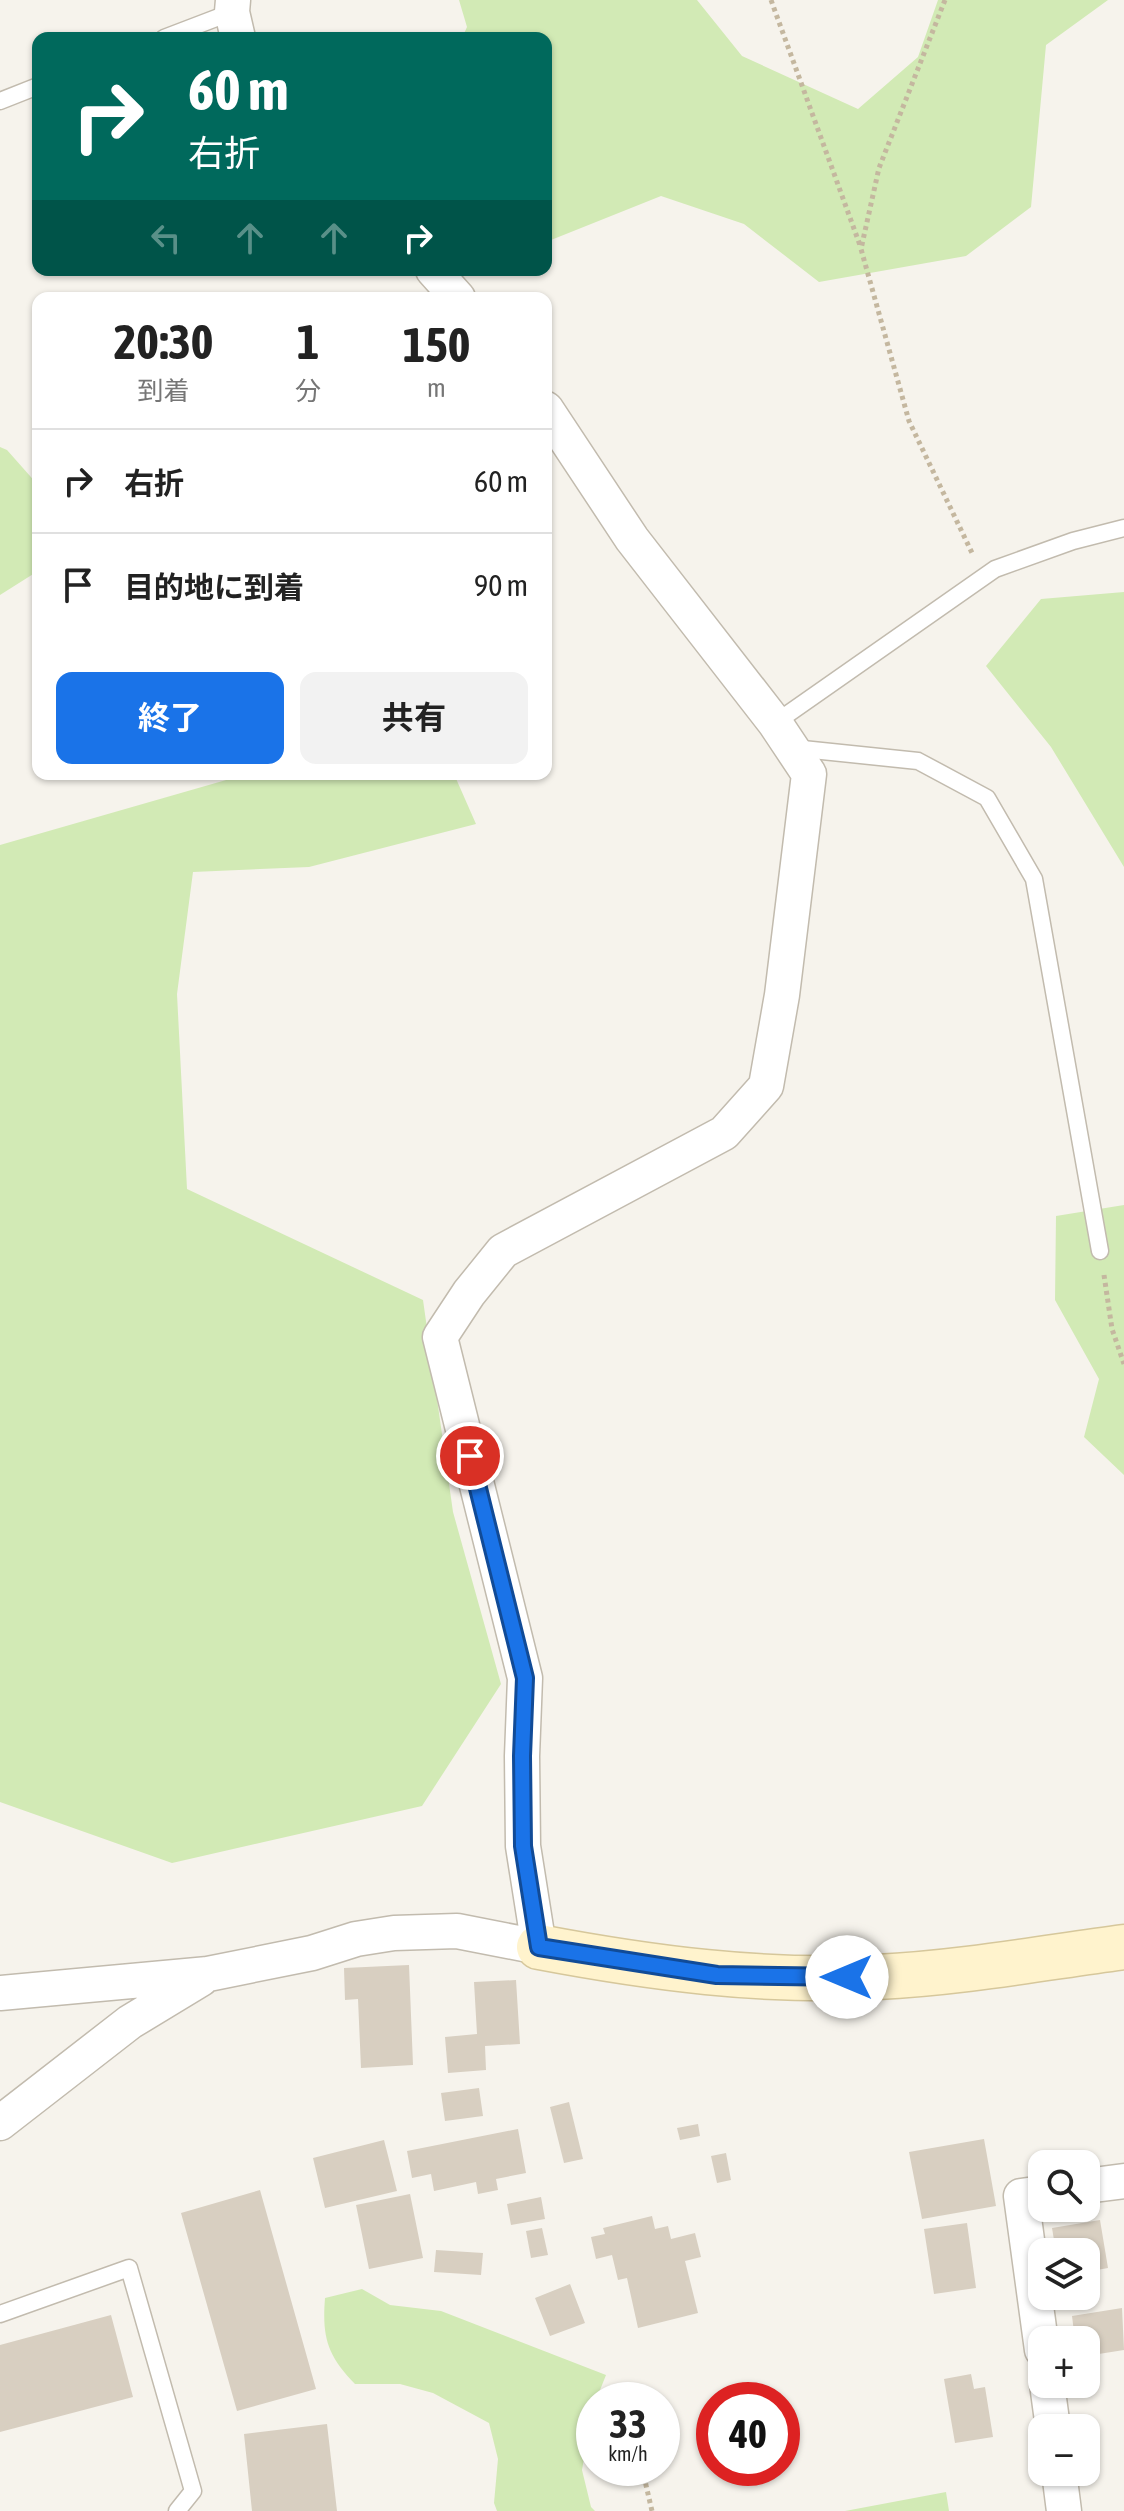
<!DOCTYPE html>
<html lang="ja">
<head>
<meta charset="utf-8">
<style>
  :root { --surface:#fff; --page:#f2f2f2; --text:#222; --muted:#767676; --line:#e0e0e0; --accent:#1a73e8 }
  body { margin:0; font-family:"Asap Condensed","Noto Sans JP",sans-serif; background:var(--page); color:var(--text); height:100vh; display:flex; flex-direction:column; font-size:30px; white-space:nowrap }
  * { box-sizing:border-box; margin:0 }
  p { font-size:26px; color:var(--muted) }
  .icon { flex:none; width:44px; height:44px; fill:none; stroke:currentColor; stroke-width:2; stroke-linecap:round; stroke-linejoin:round }
  .map { position:relative; flex:1; overflow:hidden }
  .details { position:absolute; left:32px; top:292px; width:520px; height:488px; display:flex; flex-direction:column; background:var(--surface); border-radius:16px; box-shadow:0 2px 6px #0004 }
  .details>* { flex:none }
  .banner { position:absolute; left:32px; top:32px; width:520px; height:244px; border-radius:16px; box-shadow:0 2px 6px #0004; background:#00695c; color:#fff; overflow:hidden }
  .fabs { position:absolute; left:1028px; top:2150px; display:grid; gap:16px }
  .fabs a { display:grid; place-items:center; width:72px; height:72px; border-radius:16px; background:var(--surface); box-shadow:0 2px 6px #0004; font-size:40px }
  .speed { position:absolute; left:576px; top:2382px; display:flex; gap:16px; font-size:40px; font-weight:700; text-align:center }
  .speed>* { display:grid; place-content:center; width:104px; height:104px; border-radius:50%; background:var(--surface); box-shadow:0 2px 6px #0004; line-height:1 }
  .speed small { font-size:20px; font-weight:400 }
  .speed .limit { border:12px solid #d22; background:#fff; color:#111 }
  .pin { position:absolute; display:grid; place-items:center; width:68px; height:68px; color:#fff; margin:-34px; border:4px solid #fff; border-radius:50%; box-shadow:0 2px 8px #0007 }
  .me { position:absolute; width:88px; margin:-44px; rotate:270deg; stroke-linejoin:round; filter:drop-shadow(0 0 6px #0008) }
  .turn { display:flex; align-items:center; gap:28px; height:168px; padding:0 24px; font-size:36px }
  .turn .icon { width:104px; height:104px; stroke-width:2.5 }
  .turn b { display:block; font-size:56px; line-height:68px }
  .lanes { display:flex; align-items:center; height:76px; padding:0 24px; background:#0003; justify-content:center; gap:40px; direction:ltr }
  .lanes .off { opacity:.35 }
  .eta { display:flex; justify-content:space-evenly; align-items:center; height:136px; text-align:center }
  .eta b { font-size:48px; font-weight:700; line-height:56px }
  .action { display:flex; gap:16px; margin-top:auto; padding:16px 24px }
  .action a { flex:1; height:92px; border-radius:16px; background:var(--accent); color:#fff; font-size:32px; font-weight:700; line-height:92px; text-align:center }
  .action a+a { background:var(--page); color:var(--text) }
  ul { padding:0; list-style:none }
  li { display:flex; align-items:center; gap:24px; height:104px; padding:0 24px; border-top:2px solid var(--line) }
  li div { flex:1 }
  li b { display:block; font-size:30px }
  li em { font-style:normal }
  .map>svg:first-child { display:block }
</style>
</head>
<body>
<div class="map">
<svg width="1124" height="2511" viewBox="0 0 1124 2511">
  <rect width="100%" height="100%" fill="#f6f3ec"/>
  <path fill="#d2eab5" d="M459 0H697L742 56 858 109 918 57 938 0H1108L1046 45 1031 207 966 256 819 282 744 224 661 196 546 242V38H462L467 27Z
    M0 447 7 450 38 485V571L0 595Z
    M1124 592V867L1051 747 986 666 1041 599Z
    M247 774H454L476 824 309 867 193 872 177 994 187 1189 423 1300 453 1512 501 1684 422 1806 172 1863 0 1802V845Z
    M1124 1205V1475L1084 1437 1099 1379 1055 1300 1056 1216Z
    M362 2289 390 2305 441 2311 606 2375 596 2400H594L582 2470 591 2507 595 2511H497L494 2503 498 2459 489 2423 433 2393 400 2384H355C327 2355 322 2337 325 2298Z
    M946 2492 949 2511H845Z"/>
  <path fill="#d8cfc1" d="M409 1965 413 2065 361 2068 358 1999 345 2000 344 1968Z
    M516 1980 520 2044 485 2046 486 2070 448 2073 445 2037 477 2034 474 1982Z
    M479 2088 483 2116 445 2121 441 2093Z
    M569 2102 583 2159 564 2163 550 2107Z
    M698 2124 700 2136 680 2140 677 2128Z
    M518 2129 526 2173 496 2179 498 2190 478 2194 476 2182 434 2191 431 2174 412 2178 407 2151Z
    M984 2139 996 2206 922 2219 909 2152Z
    M384 2140 397 2191 325 2208 313 2158Z
    M726 2153 731 2180 717 2183 711 2156Z
    M260 2190 316 2389 237 2411 181 2213Z
    M410 2194 423 2258 369 2269 356 2205Z
    M541 2197 545 2219 511 2225 507 2204Z
    M652 2216 655 2229 668 2226 671 2239 695 2233 701 2257 685 2261 698 2313 638 2328 627 2278 618 2280 612 2255 596 2259 591 2237 605 2234 603 2228Z
    M1100 2220 1108 2268 1086 2272V2252H1056L1052 2228Z
    M967 2223 976 2288 934 2294 924 2229Z
    M542 2228 548 2255 531 2258 526 2231Z
    M436 2250 483 2253 481 2275 434 2272Z
    M570 2284 585 2323 550 2336 535 2298Z
    M1122 2308 1124 2350 1086 2356V2340H1075L1072 2316Z
    M111 2315 133 2397 0 2432V2345Z
    M971 2374 974 2389 985 2387 993 2437 955 2443 944 2379Z
    M327 2424 337 2511H252L244 2434Z"/>
  <g fill="none" stroke-linecap="round" stroke-linejoin="round">
    <defs>
      <path id="lane" d="M164 38 232 12
        M0 101 38 86
        M775 723 995 569 1073 541 1124 528
        M793 748 918 761 987 798 1034 879 1100 1251
        M0 2314 129 2268 193 2491 177 2511"/>
      <path id="street" d="M233 0 232 12 238 38
        M433 270 458 298
        M0 1993 208 1974 312 1953 356 1939 394 1933 457 1931 539 1947 523 1846 522 1756 525 1678 440 1337 469 1293 503 1251 724 1133 766 1086 782 995 809 774 775 723 632 539 546 409
        M0 2123 130 2022 201 1979
        M1086 2186 1124 2181
        M1042 2193 1021 2196 1042 2350
        M1047 2384 1053 2428
        M1059 2472 1064 2511"/>
      <path id="secondary" d="M539 1947C650 1968 763 1983 877 1977 960 1973 1042 1958 1124 1947"/>
    </defs>
    <use href="#lane" stroke="#c2bbae" stroke-width="19"/>
    <use href="#street" stroke="#c2bbae" stroke-width="37"/>
    <use href="#secondary" stroke="#d6c79b" stroke-width="47"/>
    <path stroke="#c4b79f" stroke-width="5" stroke-dasharray="4 4" stroke-linecap="butt" d="M771 0 861 248
      M945 0 879 168 861 249 909 421 973 555
      M1104 1275 1112 1329 1124 1364
      M642 2468 652 2511"/>
    <use href="#lane" stroke="#fff" stroke-width="16"/>
    <use href="#street" stroke="#fff" stroke-width="34"/>
    <use href="#secondary" stroke="#fff3cd" stroke-width="44"/>
  </g>
  <g fill="none" stroke-linecap="round" stroke-linejoin="round">
    <defs>
      <path id="route" d="M470 1456 525 1678 522 1756 523 1846 539 1947 717 1975 847 1977"/>
    </defs>
    <use href="#route" stroke="#114b97" stroke-width="20"/>
    <use href="#route" stroke="#1a73e8" stroke-width="14"/>
  </g>
</svg>
<div class="fabs">
<a><svg class="icon" aria-label="search" viewBox="0 0 24 24"><circle cx="10" cy="10" r="6"/><path d="M15 15l6 6"/></svg></a>
<a><svg class="icon" aria-label="layers" viewBox="0 0 24 24"><path d="M12 4l9 5-9 5-9-5zM3 14l9 5 9-5"/></svg></a>
<a>+</a>
<a>−</a>
</div>
<div class="speed"><div>33<small>km/h</small></div><div class="limit">40</div></div>
<div class="pin" style="left:470px;top:1456px;background:#d93025"><svg class="icon" aria-label="arrive" viewBox="0 0 24 24"><path d="M6 21V4h12l-3 4 3 4H6"/></svg></div>
<svg class="me" style="left:847px;top:1977px" viewBox="-20 -20 40 40"><circle r="19" fill="#fff"/><path d="M0-13L10 11 0 6-10 11z" fill="#1a73e8"/></svg>
<div class="banner">
<div class="turn"><svg class="icon" aria-label="right" viewBox="0 0 24 24"><path d="M7 20v-9h11M14 6l5 5-5 5"/></svg><div><b>60 m</b>右折</div></div>
<div class="lanes"><svg class="icon off" aria-label="left" viewBox="0 0 24 24"><path d="M17 20v-9H6M10 6l-5 5 5 5"/></svg><svg class="icon off" aria-label="ahead" viewBox="0 0 24 24"><path d="M12 20V5M6 11l6-6 6 6"/></svg><svg class="icon off" aria-label="ahead" viewBox="0 0 24 24"><path d="M12 20V5M6 11l6-6 6 6"/></svg><svg class="icon" aria-label="right" viewBox="0 0 24 24"><path d="M7 20v-9h11M14 6l5 5-5 5"/></svg></div>
</div>
<section class="details">
<div class="eta">
<div><b>20:30</b><p>到着</p></div>
<div><b>1</b><p>分</p></div>
<div><b>150</b><p>m</p></div>
</div>
<ul>
<li><svg class="icon" aria-label="right" viewBox="0 0 24 24"><path d="M7 20v-9h11M14 6l5 5-5 5"/></svg><div><b>右折</b></div><em>60 m</em></li>
<li><svg class="icon" aria-label="arrive" viewBox="0 0 24 24"><path d="M6 21V4h12l-3 4 3 4H6"/></svg><div><b>目的地に到着</b></div><em>90 m</em></li>
</ul>
<div class="action"><a>終了</a><a>共有</a></div>
</section>
</div>
</body>
</html>
